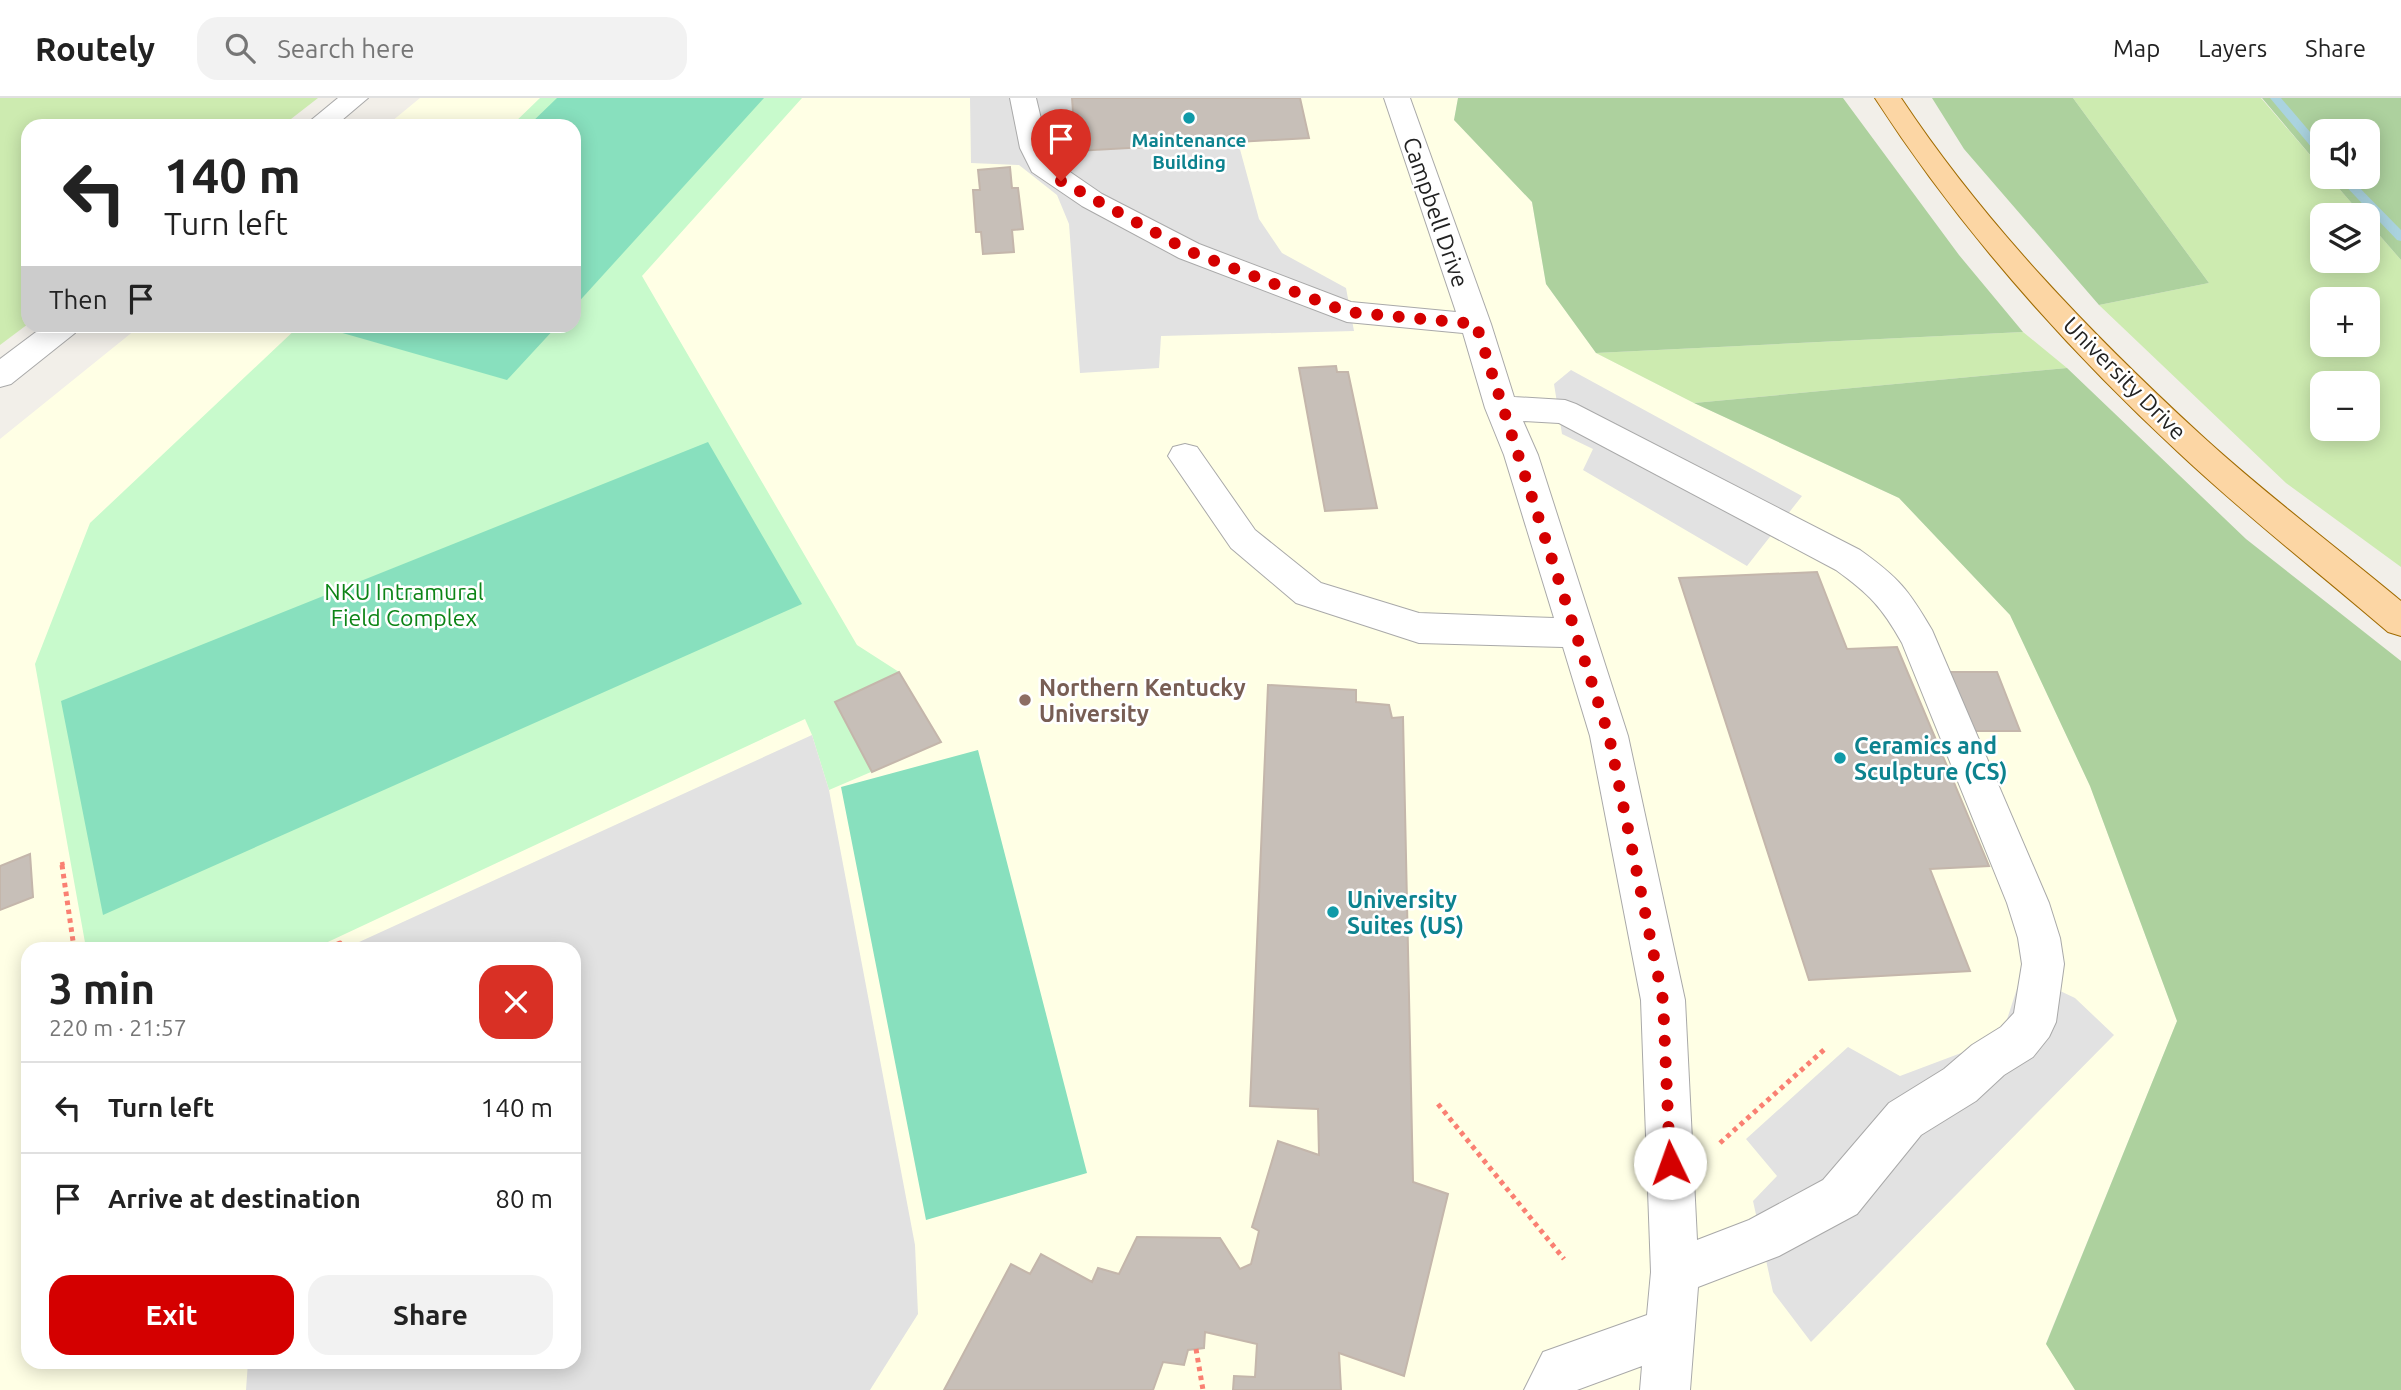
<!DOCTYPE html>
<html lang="en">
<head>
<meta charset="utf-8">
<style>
  :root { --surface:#fff; --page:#f2f2f2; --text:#222; --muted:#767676; --line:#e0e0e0; --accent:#d40000 }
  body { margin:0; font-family:Ubuntu,sans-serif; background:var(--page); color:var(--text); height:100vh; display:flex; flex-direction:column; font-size:26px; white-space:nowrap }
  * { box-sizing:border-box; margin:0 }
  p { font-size:23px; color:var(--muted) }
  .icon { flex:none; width:38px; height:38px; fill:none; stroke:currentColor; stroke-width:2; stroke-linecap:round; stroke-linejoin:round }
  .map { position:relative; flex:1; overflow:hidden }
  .details { position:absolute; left:21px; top:844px; width:560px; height:427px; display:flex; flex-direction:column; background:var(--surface); border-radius:21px; box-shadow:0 4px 18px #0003 }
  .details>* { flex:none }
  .banner { position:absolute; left:21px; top:21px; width:560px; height:214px; border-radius:21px; box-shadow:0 4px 18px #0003; background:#fff; color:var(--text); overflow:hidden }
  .buttons { position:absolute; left:2310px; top:21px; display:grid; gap:14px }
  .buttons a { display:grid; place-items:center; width:70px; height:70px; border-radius:14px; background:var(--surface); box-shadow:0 4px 18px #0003; font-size:35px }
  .pin { position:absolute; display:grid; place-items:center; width:60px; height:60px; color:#fff; margin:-72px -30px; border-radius:50% 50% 50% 0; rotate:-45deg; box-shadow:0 0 7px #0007 }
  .pin .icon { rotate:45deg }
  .me { position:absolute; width:77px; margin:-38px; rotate:357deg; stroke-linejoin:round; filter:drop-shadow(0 0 5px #0008) }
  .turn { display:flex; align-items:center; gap:24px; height:147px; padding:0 28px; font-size:32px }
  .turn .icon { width:91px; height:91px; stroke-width:2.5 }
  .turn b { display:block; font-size:49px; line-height:60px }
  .then { display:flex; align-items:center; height:66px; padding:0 28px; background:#0003; gap:14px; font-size:26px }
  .round { display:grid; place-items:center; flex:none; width:74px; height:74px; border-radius:21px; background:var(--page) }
  .head { display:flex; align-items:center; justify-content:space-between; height:119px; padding:0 28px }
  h1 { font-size:42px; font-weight:700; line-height:52px }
  .cta { display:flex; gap:14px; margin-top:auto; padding:14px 28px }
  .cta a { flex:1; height:80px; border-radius:21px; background:var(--accent); color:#fff; font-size:28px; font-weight:700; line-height:80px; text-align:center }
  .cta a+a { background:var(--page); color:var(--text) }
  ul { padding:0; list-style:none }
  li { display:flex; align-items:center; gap:21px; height:91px; padding:0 28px; border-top:2px solid var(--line) }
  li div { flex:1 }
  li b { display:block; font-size:26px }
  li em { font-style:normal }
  header { display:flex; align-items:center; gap:42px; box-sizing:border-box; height:98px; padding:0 35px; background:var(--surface); border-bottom:2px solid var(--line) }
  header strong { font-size:33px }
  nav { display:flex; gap:38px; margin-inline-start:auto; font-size:24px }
  .search { width:490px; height:63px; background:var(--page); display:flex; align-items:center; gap:18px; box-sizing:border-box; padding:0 24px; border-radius:21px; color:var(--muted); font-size:26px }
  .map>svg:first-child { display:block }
</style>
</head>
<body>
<header>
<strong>Routely</strong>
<div class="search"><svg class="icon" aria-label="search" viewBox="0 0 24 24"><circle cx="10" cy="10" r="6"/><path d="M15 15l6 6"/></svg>Search here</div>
<nav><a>Map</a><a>Layers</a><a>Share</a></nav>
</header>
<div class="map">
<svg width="2401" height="1292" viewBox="0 0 2401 1292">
  <rect width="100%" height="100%" fill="#f2efe9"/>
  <path fill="#ffffe5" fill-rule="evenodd" d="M420 0H1458L1454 22 1532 104 1546 186 1596 255 1694 305 1899 400 2010 517 2090 688 2177 923 2046 1245 2075 1292H0V341L140 228H574V28H386ZM28 850H574V1264H28Z"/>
  <path fill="#cdebb0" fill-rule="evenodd" d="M0 0H318L282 28H28V226L0 247Z
    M2073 0H2261L2322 71V79H2329L2362 117H2322V163H2368V124L2401 162V469L2286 385 2099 207 2209 185ZM2322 201H2368V247H2322ZM2322 285H2368V331H2322Z
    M2023 234 2067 270 1694 305 1596 255Z"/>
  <path fill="#add19e" d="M1458 0H1843L1959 157 2023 234 1596 255 1546 186 1532 104 1454 22Z
    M1932 0H2073L2209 185 2099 207 1964 51Z
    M2262 0H2401V162L2368 124V117H2362L2329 79H2368V33H2322V71Z
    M2067 270 2246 441 2401 563V1292H2075L2046 1246 2177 923 2090 688 2010 517 1899 400 1694 305Z"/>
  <path fill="#c8facc" d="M540 0H802L642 178 857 547 899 574 941 644 829 692 812 637 805 621 315 850H86L35 566 90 425 299 228H574V28H511Z"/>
  <path fill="#88e0be" d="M557 0H764L574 209V28H528Z
    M318 228H557L507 282Z
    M708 344 802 506 103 817 61 603Z
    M978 652 1087 1075 926 1122 841 689Z"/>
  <path fill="#e2e2e2" d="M970 0H1072L1076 53 1238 44 1259 121 1282 155 1346 190 1354 233 1161 238 1159 270 1080 275 1069 126 1057 97 1019 67 971 65Z
    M1571 272 1802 398 1747 468 1583 372 1593 351 1562 336 1554 286Z
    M812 637 829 692 915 1147 918 1216 870 1292H246L248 1264H574V850H346Z
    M2022 875 2075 900 2114 937 1811 1244 1773 1194 1753 1103 1777 1078 1746 1041 1848 949 1900 978 2001 940Z"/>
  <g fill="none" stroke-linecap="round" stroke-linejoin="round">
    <path fill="#aad3df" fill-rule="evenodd" d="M2270 0H2281L2322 48V58L2318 57Z
      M2337 79H2349L2401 132V143L2397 142Z"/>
  </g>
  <path fill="#c7bfb8" stroke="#c4b6ab" stroke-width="2" d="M1072 0H1300L1309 40 1076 53Z
    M1010 69 1012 90H1018L1023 131 1012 132 1014 154 983 156 981 134H976L973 92H980L978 72Z
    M1336 268 1337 274H1348L1377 410 1325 413 1299 270Z
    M1817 474 1847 551 1897 549 1989 768 1930 771 1970 873 1809 882 1679 480Z
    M899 574 941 644 872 674 835 604Z
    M1950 574H1997L2020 633H1972Z
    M1268 587 1356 592V604L1389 607 1392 620 1403 619 1413 1084 1448 1096 1404 1278 1339 1255 1341 1292H1233L1234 1278 1255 1279 1257 1246 1205 1234 1204 1250 1188 1252 1184 1267 1163 1264 1153 1292H944L1011 1166 1030 1176 1041 1156 1092 1184 1098 1170 1119 1176 1137 1139 1220 1140 1240 1171 1251 1166 1259 1133 1252 1129 1278 1043 1319 1057 1318 1011 1250 1008Z
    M30 756 33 799 0 812V768Z"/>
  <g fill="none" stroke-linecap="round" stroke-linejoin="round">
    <defs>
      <path id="minor" d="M338 0H368L335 28H304Z
        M1010 0H1036L1048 50 1054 63 1102 96 1199 146 1351 204 1456 214 1384 0H1410L1491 226 1514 299 1565 302 1576 306 1860 452C1899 480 1908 491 1932 532L2049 805 2060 840 2064 866 2056 924 2049 939 2033 959 2004 977 1976 1003 1921 1037 1857 1116 1779 1158 1698 1189 1690 1292H1640L1642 1268 1577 1292H1524L1543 1254 1647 1217 1651 1174 1641 902 1590 638 1563 549 1419 545 1296 505 1231 450 1168 358 1173 349 1185 346 1197 349 1255 432 1321 485 1419 515 1554 520 1504 357 1485 310 1463 235 1347 224 1179 160 1082 108 1032 74 1020 50ZM1523 323 1559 325 1836 472C1869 496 1882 509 1902 545L2007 805 2018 840 2022 866 2014 915 2001 929 1972 947 1944 971 1889 1005 1823 1082 1749 1122 1697 1142 1685 902 1628 638 1538 357Z
        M44 228H79L75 235 11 286 0 289V261Z"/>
      <path id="major" d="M1875 0H1901C1984 125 2091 236 2201 337 2264 395 2335 448 2401 503V538L2388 534C2318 474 2245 417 2178 354 2065 249 1959 130 1875 0Z"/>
    </defs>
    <use href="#minor" stroke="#a9a9a9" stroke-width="2"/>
    <use href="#major" stroke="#a06b00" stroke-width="2"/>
    <path stroke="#fa8072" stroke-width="4.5" stroke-dasharray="3.5 3.5" stroke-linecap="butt" d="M62 764 63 769"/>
    <path stroke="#fa8072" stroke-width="5" stroke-dasharray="4.5 4.5" stroke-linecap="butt" d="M62 767 74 850
      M328 850 340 845 343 850
      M1438 1006 1564 1161
      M1720 1045 1826 950
      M1196 1251 1203 1292"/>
    <use href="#minor" fill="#fff" fill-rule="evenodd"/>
    <use href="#major" fill="#fcd6a4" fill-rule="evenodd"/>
  </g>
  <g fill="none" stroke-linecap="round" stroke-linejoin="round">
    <path stroke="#d40000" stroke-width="12" stroke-dasharray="0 21.6" d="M1061 83 1189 153 1347 214 1476 226 1609 638 1663 902 1670 1065"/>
  </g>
  <g fill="#0f9aa8" stroke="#fff" stroke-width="2.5">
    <circle cx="1189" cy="20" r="7"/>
    <circle cx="1840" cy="660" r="7"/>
    <circle cx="1333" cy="814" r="7"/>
  </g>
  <circle fill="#8d6e63" stroke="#fff" stroke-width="2.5" cx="1025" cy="602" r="7"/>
  <g text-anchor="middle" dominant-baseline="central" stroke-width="5" stroke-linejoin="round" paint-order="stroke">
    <g font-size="19" font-weight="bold" fill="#0d838f" stroke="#fff">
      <text x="1189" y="42">Maintenance<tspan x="1189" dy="22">Building</tspan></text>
    </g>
    <g font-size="23" fill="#222" stroke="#fff">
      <text transform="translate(1436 114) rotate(71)">Campbell Drive</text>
      <text transform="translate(2125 280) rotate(45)">University Drive</text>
    </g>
    <g font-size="23" fill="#0c8416" stroke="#fff">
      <text x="404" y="493">NKU Intramural<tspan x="404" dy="26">Field Complex</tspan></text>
    </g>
    <g font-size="23" font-weight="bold" fill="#785e54" stroke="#fff" text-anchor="start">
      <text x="1039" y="589">Northern Kentucky<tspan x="1039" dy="26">University</tspan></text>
    </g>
    <g font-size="23" font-weight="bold" fill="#0d838f" stroke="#fff" text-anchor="start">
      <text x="1854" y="647">Ceramics and<tspan x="1854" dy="26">Sculpture (CS)</tspan></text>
      <text x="1347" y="801">University<tspan x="1347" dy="26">Suites (US)</tspan></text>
    </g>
  </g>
</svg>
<div class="buttons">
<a><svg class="icon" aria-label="sound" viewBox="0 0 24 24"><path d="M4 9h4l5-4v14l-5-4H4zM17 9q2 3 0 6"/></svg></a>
<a><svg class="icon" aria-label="layers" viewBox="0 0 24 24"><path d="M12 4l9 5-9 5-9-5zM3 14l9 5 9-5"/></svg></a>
<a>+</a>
<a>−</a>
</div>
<div class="pin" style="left:1061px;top:83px;background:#d93025"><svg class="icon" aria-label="arrive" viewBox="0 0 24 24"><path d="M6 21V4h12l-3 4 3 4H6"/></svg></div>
<svg class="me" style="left:1670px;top:1065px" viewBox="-20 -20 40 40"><circle r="19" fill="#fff"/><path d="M0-13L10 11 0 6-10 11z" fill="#d40000"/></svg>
<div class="banner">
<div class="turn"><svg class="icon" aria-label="left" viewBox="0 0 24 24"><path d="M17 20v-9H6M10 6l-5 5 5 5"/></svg><div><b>140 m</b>Turn left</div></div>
<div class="then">Then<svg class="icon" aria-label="arrive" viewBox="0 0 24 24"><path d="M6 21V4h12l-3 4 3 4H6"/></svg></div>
</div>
<section class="details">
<div class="head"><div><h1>3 min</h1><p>220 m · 21:57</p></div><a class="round" style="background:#d93025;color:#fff"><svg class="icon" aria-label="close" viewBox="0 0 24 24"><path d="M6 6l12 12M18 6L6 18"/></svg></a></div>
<ul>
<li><svg class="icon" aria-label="left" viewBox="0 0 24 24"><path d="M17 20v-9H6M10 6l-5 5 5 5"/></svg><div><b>Turn left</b></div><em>140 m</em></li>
<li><svg class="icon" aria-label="arrive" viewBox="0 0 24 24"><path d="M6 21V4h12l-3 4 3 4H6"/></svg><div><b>Arrive at destination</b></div><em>80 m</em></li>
</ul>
<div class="cta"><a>Exit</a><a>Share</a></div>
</section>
</div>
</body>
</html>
